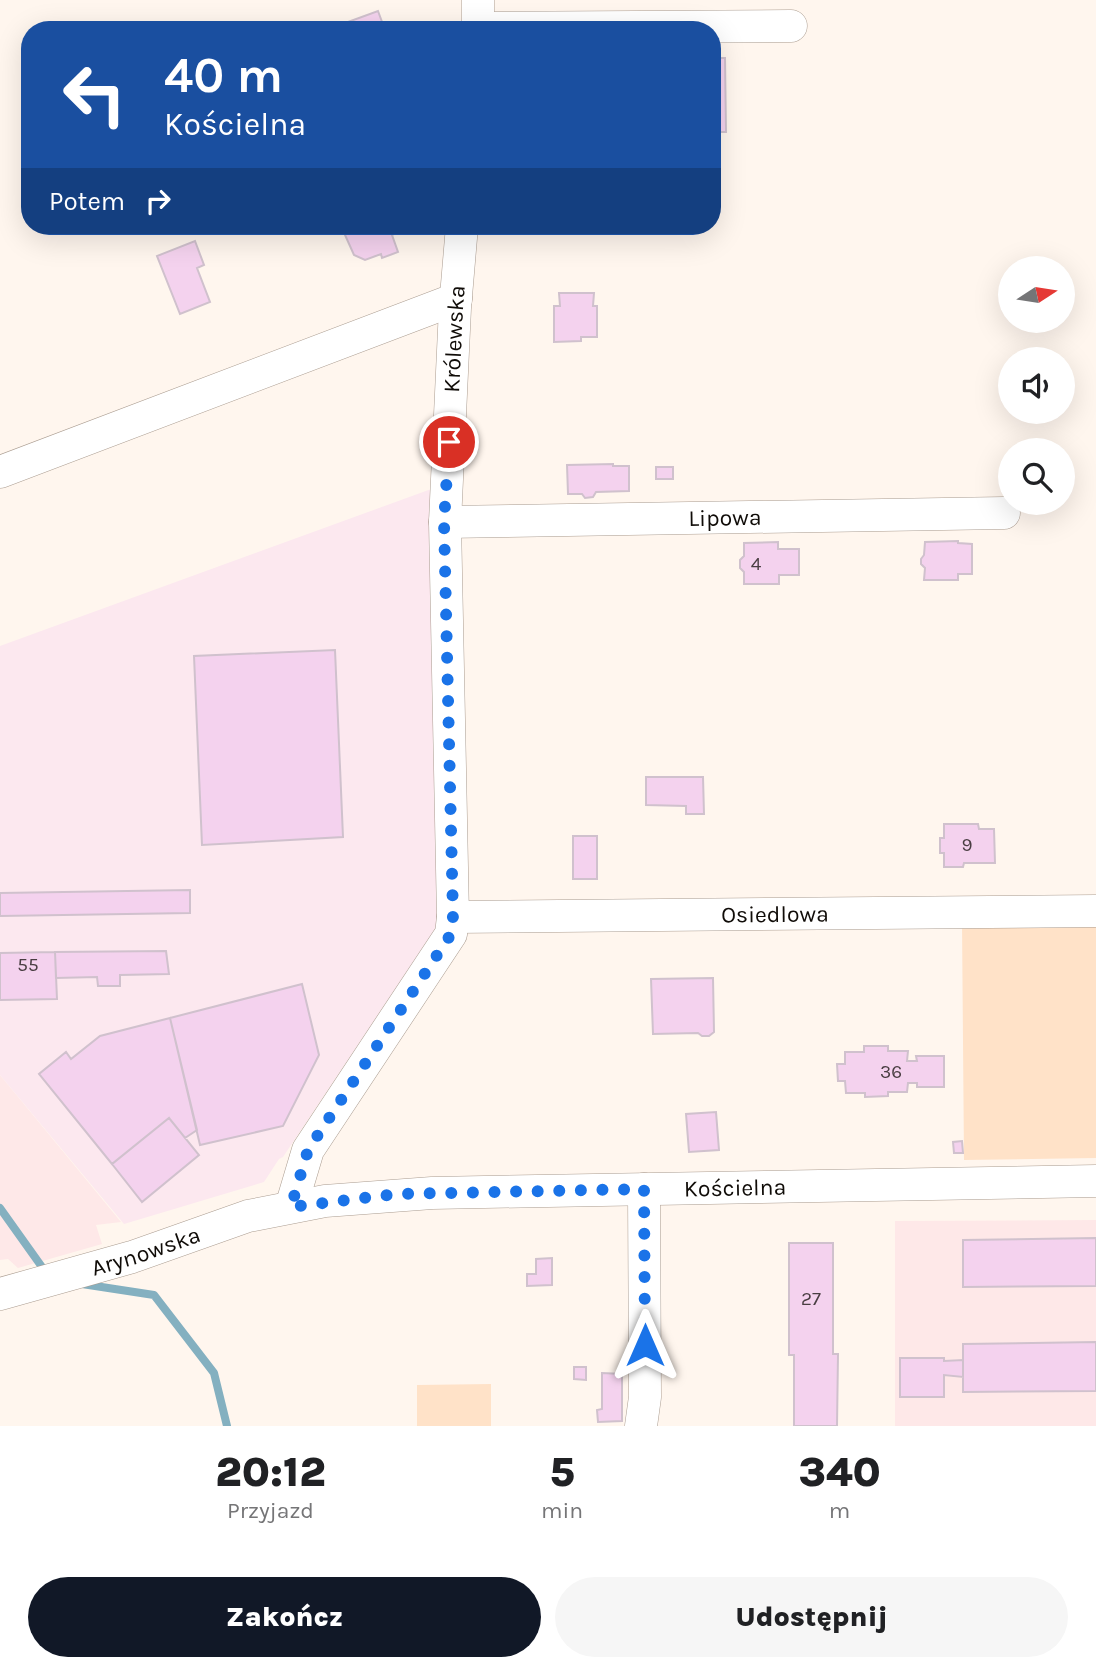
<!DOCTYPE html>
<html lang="pl">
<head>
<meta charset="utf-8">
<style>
  :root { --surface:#fff; --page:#f6f6f6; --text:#202124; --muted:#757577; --accent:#111827 }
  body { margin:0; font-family:Karla,sans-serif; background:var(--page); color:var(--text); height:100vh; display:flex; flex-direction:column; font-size:26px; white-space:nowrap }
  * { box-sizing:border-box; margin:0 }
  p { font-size:23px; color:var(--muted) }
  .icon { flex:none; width:38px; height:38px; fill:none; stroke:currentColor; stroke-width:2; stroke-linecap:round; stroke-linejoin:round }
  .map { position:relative; height:1426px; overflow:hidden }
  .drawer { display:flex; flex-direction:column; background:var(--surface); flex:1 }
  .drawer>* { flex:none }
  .banner { position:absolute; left:21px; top:21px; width:700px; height:214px; border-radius:28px; box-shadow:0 7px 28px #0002; background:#1a4fa0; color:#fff; overflow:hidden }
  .needle { width:46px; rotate:78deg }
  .buttons { position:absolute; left:998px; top:256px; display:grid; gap:14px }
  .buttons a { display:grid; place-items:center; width:77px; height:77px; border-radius:50%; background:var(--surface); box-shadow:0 7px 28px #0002; font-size:35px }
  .pin { position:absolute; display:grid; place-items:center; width:60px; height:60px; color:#fff; margin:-30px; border:4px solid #fff; border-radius:50%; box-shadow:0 2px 7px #0007 }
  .me { position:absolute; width:77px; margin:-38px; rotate:0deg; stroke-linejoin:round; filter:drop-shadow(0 0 5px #0008) }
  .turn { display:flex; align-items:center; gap:24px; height:147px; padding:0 28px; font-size:32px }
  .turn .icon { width:91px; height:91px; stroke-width:2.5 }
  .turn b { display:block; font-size:49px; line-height:60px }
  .then { display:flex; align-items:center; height:66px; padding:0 28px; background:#0003; gap:14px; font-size:26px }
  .eta { display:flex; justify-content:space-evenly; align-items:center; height:119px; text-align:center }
  .eta b { font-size:42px; font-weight:800; line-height:49px }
  .button { display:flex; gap:14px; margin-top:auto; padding:14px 28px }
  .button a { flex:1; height:80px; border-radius:42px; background:var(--accent); color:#fff; font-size:28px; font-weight:800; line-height:80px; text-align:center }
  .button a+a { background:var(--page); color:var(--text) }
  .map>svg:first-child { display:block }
</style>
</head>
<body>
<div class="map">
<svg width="1096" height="1426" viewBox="0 0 1096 1426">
  <rect width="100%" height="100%" fill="#fff6ee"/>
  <path fill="#fee8e8" d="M0 1075 121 1222 96 1225 102 1244 18 1268 8 1259 0 1260Z
    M1096 1220V1426H895V1221Z"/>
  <path fill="#fce8ef" d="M434 488 439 923 283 1157 279 1159 264 1182 124 1224 0 1075V646Z"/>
  <path fill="#ffe2c8" d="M1096 921V1158L964 1160 962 922Z
    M491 1384V1426H417V1385Z"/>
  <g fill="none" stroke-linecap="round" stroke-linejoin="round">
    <path stroke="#84b0c0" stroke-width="8" d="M0 1208 47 1274
      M82 1284 154 1295 214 1373 227 1426"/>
  </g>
  <path fill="#f4d2ee" stroke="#d0c1cd" stroke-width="2" d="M378 11 385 30H326Z
    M712 58H725L726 132H712Z
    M341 226H391L394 234 392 235 398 252 382 258 381 254 365 260 354 255Z
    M195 241 204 265 197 268 210 302 180 314 157 256Z
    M559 293H594L593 306H597V337H581V341L554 342V306H560Z
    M613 464V466H629V491L596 492 593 497 585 498 582 494H568L567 465Z
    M656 467H673V479H656Z
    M958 541V543L972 544V574H958V580H924L925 568 921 564V559L924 555 925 542Z
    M778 542V549H799V575H779V584H744V572L740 568V560L744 556V543Z
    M335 650 343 837 202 845 194 656Z
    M646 777H703L704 814H686V806L646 805Z
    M944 824H978L979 829H994L995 863H964L963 867H944V853H940V838H944Z
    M573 836H597V879H573Z
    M190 890V913L0 916V893Z
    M166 951 169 974 120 975V986H98L97 977 56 978 55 952Z
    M55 952 57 999 0 1000V953Z
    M713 978 714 1032 709 1036H702L698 1033 653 1034 651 979Z
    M302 984 319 1055 283 1126 200 1145 170 1018Z
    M170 1018 197 1130 185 1138 169 1118 112 1164 39 1074 66 1052 71 1059 100 1036Z
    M864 1046H888V1051H908L907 1061H917L916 1056H944V1087H917V1083H908L907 1092H888V1096L865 1097V1093H846L845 1081H838L837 1064H845V1052H864Z
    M716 1112 719 1150 689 1152 686 1114Z
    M169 1118 199 1155 142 1202 112 1164Z
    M962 1141 963 1153H954L953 1142Z
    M1096 1238V1286L963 1287V1240Z
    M789 1243H833V1354H838L837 1426H794V1355H789Z
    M552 1258V1285L527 1286V1274H536V1259Z
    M1096 1342V1391L963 1392V1344Z
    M900 1358H944V1361L963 1360V1377L944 1375V1397H900Z
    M574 1367H586V1380L574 1379Z
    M602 1373 622 1374V1421L598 1422 597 1410 602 1409Z"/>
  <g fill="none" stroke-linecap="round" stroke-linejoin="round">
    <defs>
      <g id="minor">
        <path d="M478 0V30"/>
        <path d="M479 28 791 26"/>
        <path d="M0 472 456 299"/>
        <path id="s1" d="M445 522 1004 513"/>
        <path id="s2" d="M453 917 1096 911"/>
        <path id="s3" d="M291 1207 308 1150 451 934 453 917 445 522 455 308 462 226"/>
        <path id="s4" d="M0 1294 132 1257 248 1216 325 1201 432 1193 1096 1181"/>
        <path d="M641 1426 645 1397 644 1189"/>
      </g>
    </defs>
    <use href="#minor" stroke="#ab9d91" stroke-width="33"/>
    <use href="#minor" stroke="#fff" stroke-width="32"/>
  </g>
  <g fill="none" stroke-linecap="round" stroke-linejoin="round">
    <path stroke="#1a73e8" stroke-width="12" stroke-dasharray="0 21.6" d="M449 442 444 522 453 916 451 934 308 1150 291 1207 396 1194 644 1189 645 1345"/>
  </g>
  <g text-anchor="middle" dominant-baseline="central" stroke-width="6" stroke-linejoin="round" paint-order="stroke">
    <g font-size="19" fill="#493e42">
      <text x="756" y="564">4</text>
      <text x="967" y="845">9</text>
      <text x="28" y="965">55</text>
      <text x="891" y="1072">36</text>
      <text x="811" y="1299">27</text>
    </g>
    <g font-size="23" fill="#100c08" stroke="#fff">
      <text stroke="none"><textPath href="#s3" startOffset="914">Królewska</textPath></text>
      <text stroke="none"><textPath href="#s1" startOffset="280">Lipowa</textPath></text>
      <text stroke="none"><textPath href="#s2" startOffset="322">Osiedlowa</textPath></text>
      <text stroke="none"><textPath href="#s4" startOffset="749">Kościelna</textPath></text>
      <text stroke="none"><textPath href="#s4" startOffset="152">Arynowska</textPath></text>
    </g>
  </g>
</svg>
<div class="buttons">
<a><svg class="needle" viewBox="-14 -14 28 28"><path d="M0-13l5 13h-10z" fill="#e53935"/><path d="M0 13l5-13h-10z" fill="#757577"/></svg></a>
<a><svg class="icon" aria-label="sound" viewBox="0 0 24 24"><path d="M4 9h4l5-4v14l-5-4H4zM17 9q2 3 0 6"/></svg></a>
<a><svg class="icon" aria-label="search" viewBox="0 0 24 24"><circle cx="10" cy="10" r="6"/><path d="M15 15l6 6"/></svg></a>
</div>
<div class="pin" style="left:449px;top:442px;background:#d93025"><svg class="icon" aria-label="arrive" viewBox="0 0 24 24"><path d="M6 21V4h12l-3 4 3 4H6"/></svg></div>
<svg class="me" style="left:645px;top:1345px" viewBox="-20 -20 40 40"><path d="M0-17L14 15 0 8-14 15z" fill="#1a73e8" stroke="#fff" stroke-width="4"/></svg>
<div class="banner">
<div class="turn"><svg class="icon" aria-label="left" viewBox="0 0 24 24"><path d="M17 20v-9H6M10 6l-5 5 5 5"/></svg><div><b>40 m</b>Kościelna</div></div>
<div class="then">Potem<svg class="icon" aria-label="right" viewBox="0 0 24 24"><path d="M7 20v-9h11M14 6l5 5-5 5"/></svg></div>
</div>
</div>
<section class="drawer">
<div class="eta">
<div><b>20:12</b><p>Przyjazd</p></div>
<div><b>5</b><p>min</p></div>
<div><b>340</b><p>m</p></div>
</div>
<div class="button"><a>Zakończ</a><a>Udostępnij</a></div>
</section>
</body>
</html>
